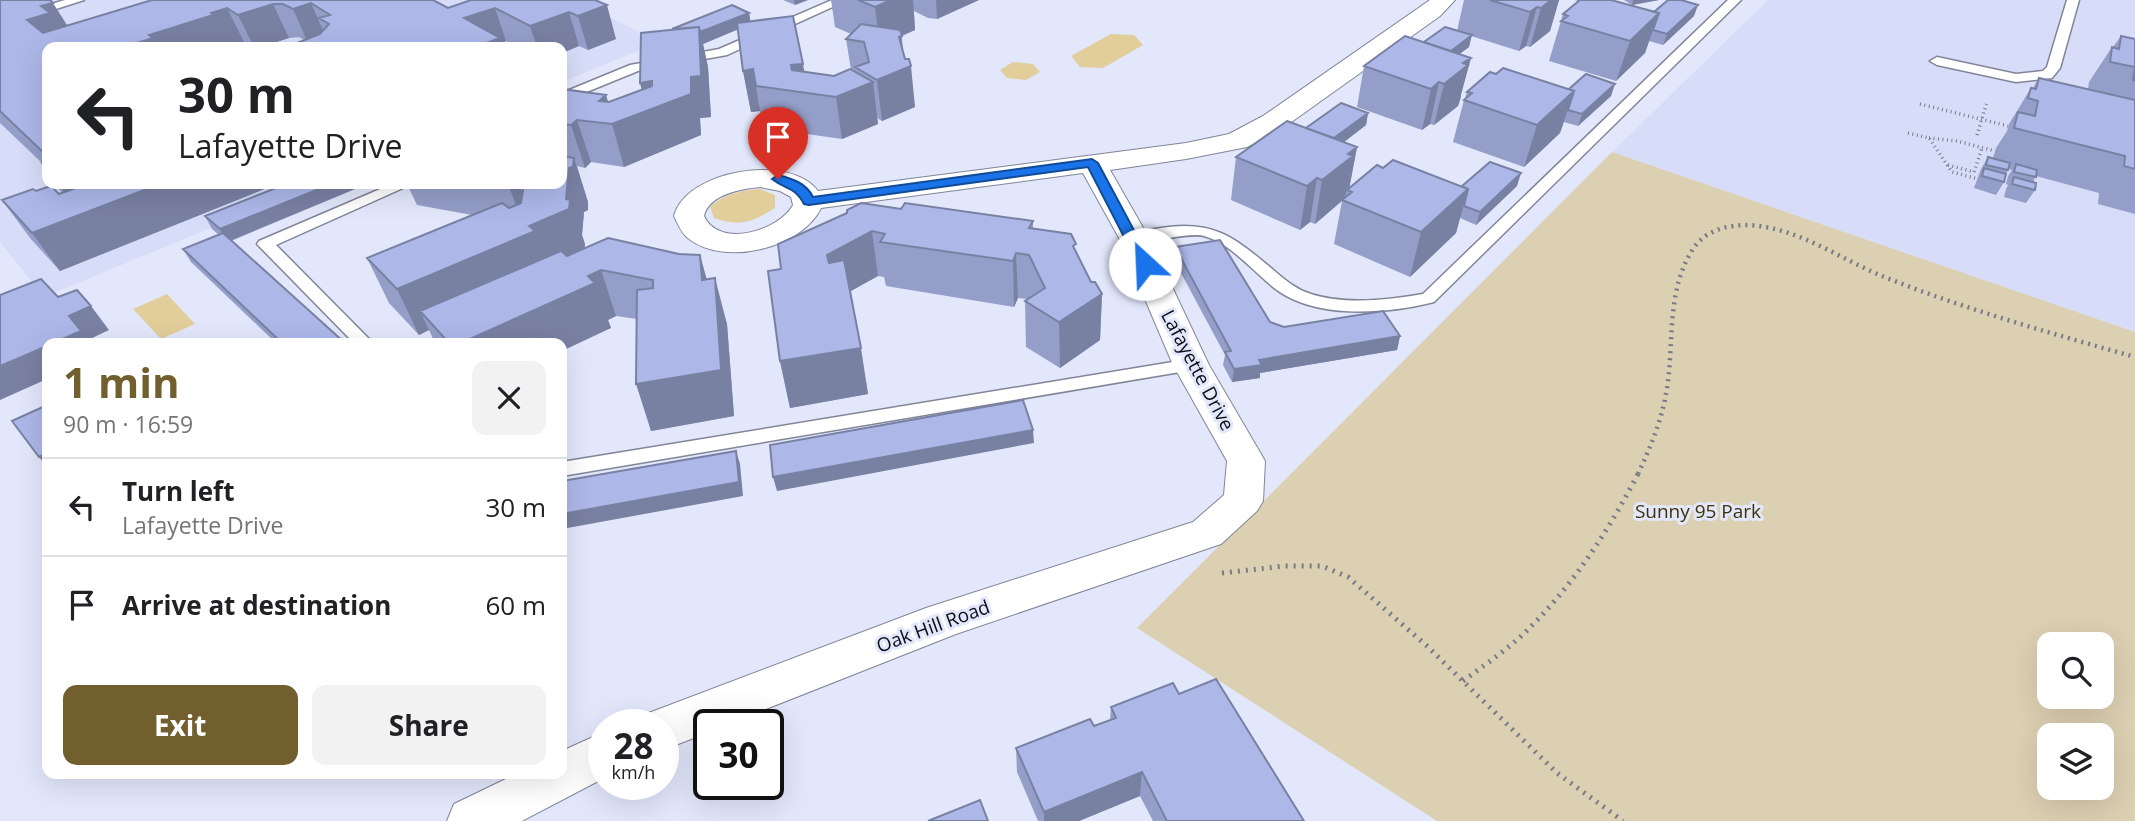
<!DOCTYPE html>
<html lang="en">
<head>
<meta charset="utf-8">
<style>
  :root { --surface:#fff; --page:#f2f2f2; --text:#202124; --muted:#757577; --line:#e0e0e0; --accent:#715f2d }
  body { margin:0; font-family:"Open Sans",sans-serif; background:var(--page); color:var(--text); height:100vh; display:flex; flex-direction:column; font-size:26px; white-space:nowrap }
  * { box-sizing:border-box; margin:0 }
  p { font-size:23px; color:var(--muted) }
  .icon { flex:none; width:38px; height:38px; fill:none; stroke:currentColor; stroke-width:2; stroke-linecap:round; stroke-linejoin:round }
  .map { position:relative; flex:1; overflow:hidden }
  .drawer { position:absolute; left:42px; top:338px; width:525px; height:441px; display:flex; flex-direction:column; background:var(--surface); border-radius:14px; box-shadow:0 7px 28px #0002 }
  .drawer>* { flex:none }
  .banner { position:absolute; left:42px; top:42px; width:525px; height:147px; border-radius:14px; box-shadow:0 7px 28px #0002; background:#fff; color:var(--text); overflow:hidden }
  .buttons { position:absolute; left:2037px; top:632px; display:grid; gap:14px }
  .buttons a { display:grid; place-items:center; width:77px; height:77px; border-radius:14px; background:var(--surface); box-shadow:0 7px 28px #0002; font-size:35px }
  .speed { position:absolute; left:588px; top:709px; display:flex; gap:14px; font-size:35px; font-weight:700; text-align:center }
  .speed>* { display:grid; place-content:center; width:91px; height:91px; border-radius:50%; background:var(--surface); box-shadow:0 7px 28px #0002; line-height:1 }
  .speed small { font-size:18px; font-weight:400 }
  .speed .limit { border:4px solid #111; border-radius:10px; background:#fff; color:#111 }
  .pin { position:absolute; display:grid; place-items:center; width:60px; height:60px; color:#fff; margin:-72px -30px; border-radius:50% 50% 50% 0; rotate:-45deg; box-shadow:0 0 7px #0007 }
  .pin .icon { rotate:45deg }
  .me { position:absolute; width:77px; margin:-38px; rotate:335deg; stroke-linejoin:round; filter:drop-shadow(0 0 5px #0008) }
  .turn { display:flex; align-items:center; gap:24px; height:147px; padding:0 21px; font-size:32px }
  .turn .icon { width:91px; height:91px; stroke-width:2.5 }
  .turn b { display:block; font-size:49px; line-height:60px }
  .round { display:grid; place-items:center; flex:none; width:74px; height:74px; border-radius:14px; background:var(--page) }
  .head { display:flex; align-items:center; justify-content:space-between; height:119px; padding:0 21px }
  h1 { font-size:42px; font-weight:700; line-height:52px; color:var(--accent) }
  .cta { display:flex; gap:14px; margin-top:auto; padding:14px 21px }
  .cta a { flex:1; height:80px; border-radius:14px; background:var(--accent); color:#fff; font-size:28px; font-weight:700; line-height:80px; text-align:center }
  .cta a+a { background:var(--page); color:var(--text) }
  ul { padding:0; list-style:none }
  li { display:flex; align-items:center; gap:21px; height:98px; padding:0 21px; border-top:2px solid var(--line) }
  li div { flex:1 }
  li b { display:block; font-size:26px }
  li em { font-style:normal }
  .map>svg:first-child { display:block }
</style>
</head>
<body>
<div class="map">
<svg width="2135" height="821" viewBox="0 0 2135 821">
  <rect width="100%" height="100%" fill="#e2e7fb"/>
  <path fill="#d7ddf8" d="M0 0H576L659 42 562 82V47H47V184H317L44 297 0 242Z
    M1768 0H2135V332L1612 152Z"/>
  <path fill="#dcd0b2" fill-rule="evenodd" d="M1612 152 2135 332V821H1437L1137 628ZM2049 644H2102V696H2049ZM2049 735H2102V788H2049Z"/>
  <path fill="#e1ce9a" d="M1111 34 1134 35 1143 45 1103 68 1080 67 1071 56Z
    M1013 62 1033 64 1040 72 1026 80 1007 78 1000 70Z
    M760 189 775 195V208C752 222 740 227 714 218L710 207C726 193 740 191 760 189Z
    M167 294 195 324 161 339 133 309Z"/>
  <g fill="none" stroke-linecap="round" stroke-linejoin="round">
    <defs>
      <path id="lane" d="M65 0H84L0 27V19Z
        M832 0H848L727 55 638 71 562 102V93L630 65 719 49Z
        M1728 0H1741L1434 302C1387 314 1313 320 1273 287 1252 270 1230 243 1204 236 1185 231 1136 249 1126 238 1133 230 1150 230 1161 228 1212 220 1233 236 1271 268 1284 279 1295 289 1311 294 1345 305 1388 300 1423 294Z
        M2067 0H2079L2060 68 2052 78 2016 82 1937 65 1930 61 1937 57 2016 74 2043 71 2047 67Z
        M392 184H412L276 245 373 343H354L257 244 259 241Z
        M1191 359 1200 365 1198 369 562 476V462Z"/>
      <path id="street" d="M1430 0H1455L1440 16 1283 128 1247 147 1186 159 1110 170 1149 238 1209 365 1265 461 1263 501 1257 511 1221 544 956 634 728 724H709V732L663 750V724H641L646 714 926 608 1193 522 1224 495 1227 461 1173 365 1119 238 1083 173 821 208C802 248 725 267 689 239 681 233 678 224 674 216 686 170 790 153 818 191L1186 143 1229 134 1263 116ZM760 187 780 191 791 197 793 205C779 231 719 249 704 216 709 194 741 189 760 187Z
        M604 732V778L522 821H447L454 804 516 774H562V751Z"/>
    </defs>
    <use href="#lane" stroke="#818597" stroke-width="3"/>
    <use href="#street" stroke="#818597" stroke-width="2"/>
    <path stroke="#777b88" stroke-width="3.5" stroke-dasharray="1 3.5" stroke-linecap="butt" d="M1920 104 2008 126
      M1908 133 1929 138 1952 172 1982 180
      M1977 135 1987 102
      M1929 138 1957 141 1995 151
      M1948 165 1974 172 1982 148"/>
    <path stroke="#777b88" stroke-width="4.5" stroke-dasharray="2 5" stroke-linecap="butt" d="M1638 474C1650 448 1661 422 1666 394 1675 346 1665 292 1693 249 1707 227 1736 223 1759 226 1804 232 1841 259 1882 276 1964 309 2050 333 2135 357"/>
    <path stroke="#777b88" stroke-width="5" stroke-dasharray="2 6" stroke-linecap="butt" d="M1222 573 1285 566H1322L1348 577 1427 646 1557 773 1623 821
      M1463 681C1482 667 1501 654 1519 638 1569 592 1608 532 1639 472"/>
    <use href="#lane" fill="#fff" fill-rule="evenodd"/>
    <use href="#street" fill="#fff" fill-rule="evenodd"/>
  </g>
  <path fill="#959ec8" d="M0 0 67 25 152 0H433L448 8 595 0 616 39 588 50 579 46 562 53V47H517L506 41 502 43 504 47H287L304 40 299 37 289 38 261 47H252L244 42 230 47H47V172L42 163 0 123Z
    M783 0H808L795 5Z
    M831 0H979L937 19 928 18 914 11 915 30 902 36 903 53 915 107 882 121 877 118 878 124 842 139 764 128 760 111 751 112 743 71 738 29 703 44 708 67 711 117 700 118 701 135 624 167 591 162 585 168 577 166 588 202V210L584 212 582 235 585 244 584 248 700 255 707 280 727 324 734 416 651 431 637 319 616 316 608 320 611 328 562 343H435L429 330 419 335 389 303 367 258 472 215 417 205 407 184H562V89L606 95 608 102 642 90 672 30 749 13 750 21 804 72 834 76 851 70 846 39 851 34 835 27Z
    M1464 0H1559L1550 31 1530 47 1526 46 1519 51 1471 36 1469 47 1459 54 1461 98 1458 106 1434 125 1430 124 1422 130 1357 107 1364 66 1457 31Z
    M1574 0H1611L1654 12 1694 16 1663 45 1649 41 1645 53 1616 81 1549 61 1563 14 1578 1Z
    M1624 0H1659L1632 5Z
    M2121 36 2135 39V214L2098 204 2099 193 2036 176 2033 182 2035 190 2026 203 2004 197 2006 189 2008 185 2006 184 2008 176 2012 170 2009 169 2006 174 2004 182 1996 195 1974 188 1981 169 1988 157 1993 158 1996 148 2007 131 2009 124 2031 88H2033L2039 78 2088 89 2089 82 2112 47H2113Z
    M1569 89 1611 96 1578 126 1564 122 1560 133 1524 167 1453 142 1464 100 1465 98 1467 92Z
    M1368 113 1366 125 1344 142 1357 147 1349 188 1383 168 1462 186H1517L1476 225 1460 218 1456 233 1410 277 1334 244 1342 201 1315 224 1310 222 1300 230 1231 200 1236 157 1306 128Z
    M55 184H277L60 271 30 238 2 200 36 191 59 194 62 193Z
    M367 184 231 241 345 343H276L191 262 183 249 219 235 212 229 205 216Z
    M901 209 1033 221V228L1076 253 1091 282 1102 294 1100 340 1060 368 1026 347 1025 301 1027 299 1018 298 1014 307 886 286 884 277 878 276 850 291 868 394 790 408 780 361 781 269Z
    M1175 247 1270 322 1284 327 1400 336 1397 350 1260 373V378L1232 382 1223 365 1225 355 1174 260Z
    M1179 694 1304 821H1153L1140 796 1079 821H1038L1017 772 1016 748 1094 726 1110 720 1111 707Z"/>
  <path fill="#7981a3" d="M794 0H808L795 5Z
    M891 0H913L915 30 901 36 905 68 911 66 915 107 882 121 877 80 880 46 875 7Z
    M936 0H979L937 19Z
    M1551 0H1559L1550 31 1530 47 1541 8Z
    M1633 0H1659L1632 5Z
    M53 3 74 36 47 47 27 20 41 6Z
    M311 3 326 37 308 43 293 9Z
    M273 4 289 38 261 47H254L238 15Z
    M607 5 616 39 588 50 578 16Z
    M1698 5 1694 16 1663 45 1667 34Z
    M1537 7 1526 46 1519 51 1530 12Z
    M227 8 244 42 230 47H124L149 35Z
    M495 8 506 41 502 43 504 47H475L464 18Z
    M569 12 579 46 562 53V47H537L530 26Z
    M749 13 751 24 703 44 708 67 711 117 700 118 701 135 624 167 612 124 599 101 606 95 614 124 647 111 640 83 688 37Z
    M1659 13 1645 53 1616 81 1630 41Z
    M1472 35 1469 47 1433 74 1436 62Z
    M1471 58 1458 106 1434 125 1444 84 1463 63Z
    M803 64 808 93 795 92 791 65Z
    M753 69 760 111 751 112 743 71Z
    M873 82 878 124 842 139 836 97Z
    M1439 82 1430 124 1422 130 1431 89Z
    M1615 84 1611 96 1578 126 1582 114Z
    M1574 91 1560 133 1524 167 1537 125Z
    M1368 113 1366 125 1322 159 1324 146Z
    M577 120 591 162 585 168 571 125Z
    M1357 147 1349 190H1347L1344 199 1315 224 1322 180 1348 154Z
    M574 158 588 202V210L584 212 582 235 585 244 584 254 420 311 429 330 419 335 397 289 529 226 569 168Z
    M1521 173 1517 186 1476 225 1480 212Z
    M1317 178 1310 222 1300 230 1307 186Z
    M59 184H96L77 211Z
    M160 184H277L60 271 32 233Z
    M331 184H367L227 242 220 229Z
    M508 184H519L531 217 523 224Z
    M1468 189 1456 233 1410 277 1421 232Z
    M872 231 878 276 835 300 827 255Z
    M1016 253 1018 298 1014 307 1013 261Z
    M700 255 712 300 702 280Z
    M601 270 616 316 608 320 611 328 562 351V343H461Z
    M715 278 727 324 734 416 651 431 636 384Z
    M1102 294 1100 340 1060 368 1059 322Z
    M91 306 109 330 88 340 90 343H53L69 316Z
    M1400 336 1397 350 1260 373V378L1232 382 1234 369 1259 360Z
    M47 346V379L0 400V366Z
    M861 348 868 394 790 408 780 361Z
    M1033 430 1034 443 777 491 773 477Z
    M736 451 740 464 743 496 562 529V514Z
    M47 453V467L39 457Z
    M1142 772 1140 796 1079 821H1044V812Z"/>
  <path fill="#adb8e9" stroke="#7981a3" stroke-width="2" d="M0 0H50L53 3 41 6 50 13 27 20 43 33 152 0H433L448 8 471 0H595L607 5 578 16 569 12 530 26 495 8 464 18 500 38 476 47H287L320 34 329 24 319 18 330 15 311 3 293 9 283 4H273L238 15 227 8 211 13 213 15 149 35 153 38 124 47H47V156L0 111Z
    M858 0H891L875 7Z
    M1490 0H1551L1541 8 1537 7 1530 12Z
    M1580 0H1611L1659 13 1630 41 1561 21 1568 16 1563 14Z
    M1668 0H1681L1698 5 1667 34 1653 30 1659 13 1654 12Z
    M732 5 749 13 700 32 699 27 672 29Z
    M793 16 803 64 791 65 792 70 834 76 850 69 873 82 836 97 756 86 753 69 743 71 737 23Z
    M861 24 900 30 902 36 899 37 905 59H909L911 66 877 80 855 67 869 62 864 42 846 39Z
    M699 27 701 76 691 77V94L612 124 577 120 571 125 562 124V89L606 95 599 101 609 102 652 86V81L640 83 641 33Z
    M1445 27 1472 35 1451 51 1424 42Z
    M1405 36 1471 58 1463 63 1468 65 1444 84 1439 82 1431 89 1364 66Z
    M2121 36 2135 39V81L2133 80 2135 67 2110 62 2112 47 2119 49Z
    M1503 68 1574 91 1537 125 1464 100 1472 93 1467 92 1490 72 1496 74Z
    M1586 74 1615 84 1582 114 1568 110 1574 91 1569 89Z
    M2039 78 2135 100V169L2124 166 2125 156 2014 128 2018 112 2035 116 2038 101 2028 98 2031 88 2036 89Z
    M1341 103 1368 113 1334 138 1306 128Z
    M1287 121 1357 147 1348 154 1353 156 1322 180 1317 178 1307 186 1236 157Z
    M562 156 574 158 573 167 569 168 566 199 570 200 569 209 529 226 535 231 397 289 367 258 502 203 509 208 521 203 524 184H562Z
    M1988 157 2010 163 2008 170 1986 165Z
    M1393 160 1468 189 1421 232 1342 200 1352 192 1347 190 1377 165 1383 168Z
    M47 161V169L42 163Z
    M1490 162 1521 173 1480 212 1464 206 1468 189 1462 186Z
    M2016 164 2037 170 2036 177 2014 172Z
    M1984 168 2006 174 2004 182 1982 176Z
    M2014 177 2036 183 2035 190 2012 184Z
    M87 184H160L32 233 2 200 33 189 36 191 51 186 59 194Z
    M286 184H331L220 229 205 216Z
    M861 203 901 209 905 203 1033 221 1029 228 1071 234 1076 244 1073 246 1091 282H1095L1102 294 1059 322 1025 301 1045 288 1029 255 1016 253 1013 261 880 242 885 234 872 231 827 255 829 263 844 260 861 348 780 361 768 271 781 269 778 244 847 213V210Z
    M223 233 345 343H282L183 249Z
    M608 238 679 254 700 255 702 280 715 278 721 370 636 384 637 290 653 288V280L601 270 588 276 595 283 461 343H449L420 311 561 251 567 256Z
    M1220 240 1270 322 1284 327 1383 311 1400 336 1259 360 1262 365 1234 369 1225 352 1231 351 1175 247Z
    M41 279 58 297 77 290 91 306 69 316 81 331 53 343H47V346L0 366V295Z
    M1023 400 1033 430 773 477 770 445Z
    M47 405V453L39 457 12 421Z
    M736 451 739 482 562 514V481Z
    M1216 679 1304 821H1167L1142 772 1044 812 1016 748 1090 719 1094 726 1116 718 1111 707 1173 683 1179 694Z
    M980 800 988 821H928Z"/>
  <path fill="#1a73e8" stroke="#114b97" stroke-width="2" d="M1092 159 1098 163 1152 264 1150 267 1145 268 1138 264 1088 167 809 205 804 204C794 186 786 190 772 179L778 175C793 179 806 183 813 197Z"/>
  <g text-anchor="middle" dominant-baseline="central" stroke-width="6" stroke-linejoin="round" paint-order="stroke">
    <g font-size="19" fill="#0c0e14" stroke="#e2e7fb">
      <text transform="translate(1198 370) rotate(62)">Lafayette Drive</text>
      <text transform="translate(933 626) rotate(-20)">Oak Hill Road</text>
    </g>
    <g font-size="19" fill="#403207" stroke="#e2e7fb">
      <text x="1698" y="511">Sunny 95 Park</text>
    </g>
  </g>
</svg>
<div class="buttons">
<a><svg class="icon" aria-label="search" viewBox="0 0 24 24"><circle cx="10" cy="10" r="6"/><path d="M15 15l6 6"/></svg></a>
<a><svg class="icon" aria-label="layers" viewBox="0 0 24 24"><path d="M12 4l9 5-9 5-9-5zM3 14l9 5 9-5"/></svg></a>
</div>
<div class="speed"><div>28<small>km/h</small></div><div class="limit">30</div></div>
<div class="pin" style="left:778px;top:179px;background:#d93025"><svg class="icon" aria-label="arrive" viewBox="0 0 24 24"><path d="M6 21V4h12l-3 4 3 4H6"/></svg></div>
<svg class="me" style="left:1145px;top:264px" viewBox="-20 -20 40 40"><circle r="19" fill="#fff"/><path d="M0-13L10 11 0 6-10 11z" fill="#1a73e8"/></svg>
<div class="banner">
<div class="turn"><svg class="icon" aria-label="left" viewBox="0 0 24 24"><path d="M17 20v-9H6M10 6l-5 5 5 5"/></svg><div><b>30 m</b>Lafayette Drive</div></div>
</div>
<section class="drawer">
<div class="head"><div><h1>1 min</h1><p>90 m · 16:59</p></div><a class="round"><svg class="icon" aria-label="close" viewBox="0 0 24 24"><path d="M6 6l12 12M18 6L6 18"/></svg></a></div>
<ul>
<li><svg class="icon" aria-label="left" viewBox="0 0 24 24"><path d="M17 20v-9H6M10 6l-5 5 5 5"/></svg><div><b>Turn left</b><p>Lafayette Drive</p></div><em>30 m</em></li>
<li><svg class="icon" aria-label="arrive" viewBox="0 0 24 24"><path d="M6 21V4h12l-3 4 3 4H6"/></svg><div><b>Arrive at destination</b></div><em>60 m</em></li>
</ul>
<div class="cta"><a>Exit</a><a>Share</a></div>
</section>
</div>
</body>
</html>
